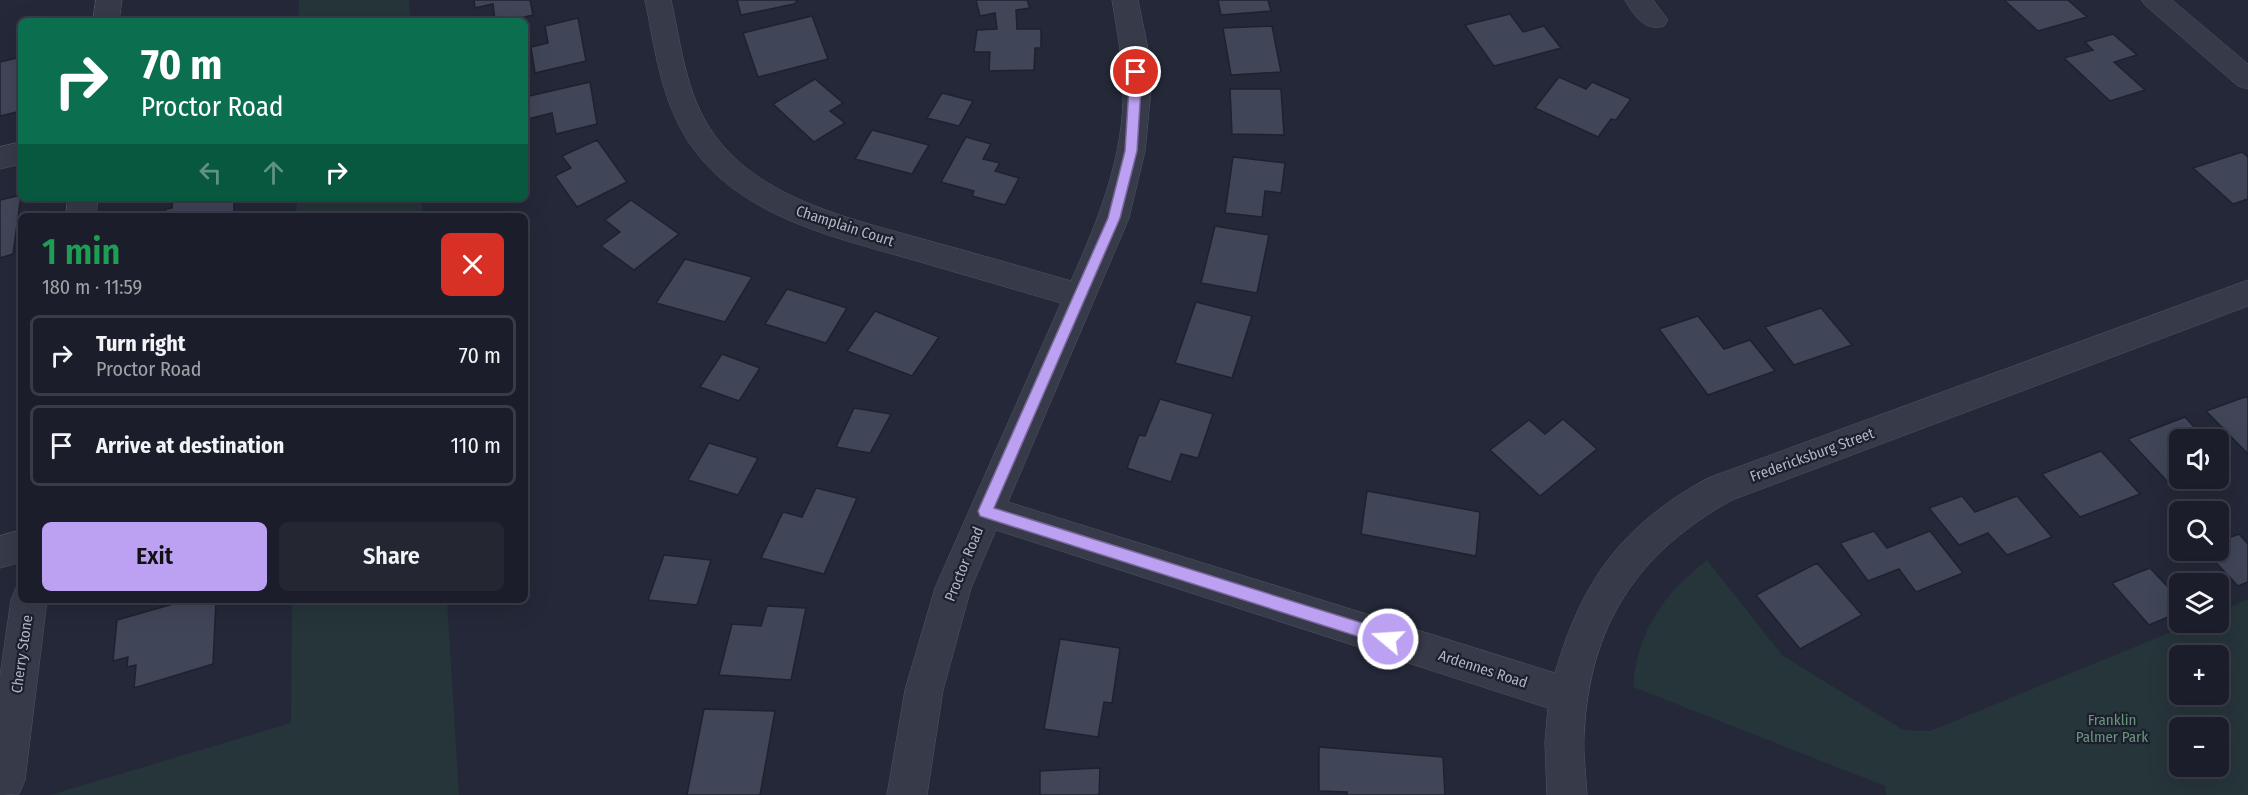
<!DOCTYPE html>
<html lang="en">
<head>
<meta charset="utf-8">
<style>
  :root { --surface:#1b1e2a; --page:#242732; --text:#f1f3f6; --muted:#a0a2a8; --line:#393c47; --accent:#bca0f2 }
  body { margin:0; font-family:"Fira Sans Condensed",sans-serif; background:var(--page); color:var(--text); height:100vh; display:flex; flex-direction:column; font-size:22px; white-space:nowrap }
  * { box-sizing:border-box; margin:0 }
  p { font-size:20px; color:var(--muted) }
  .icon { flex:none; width:33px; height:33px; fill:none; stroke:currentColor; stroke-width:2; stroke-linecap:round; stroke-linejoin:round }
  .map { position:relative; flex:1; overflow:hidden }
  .side { position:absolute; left:18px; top:213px; width:510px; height:390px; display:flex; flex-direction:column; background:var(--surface); border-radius:9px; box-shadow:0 6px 24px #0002,0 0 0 2px var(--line) }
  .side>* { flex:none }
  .guide { position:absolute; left:18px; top:18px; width:510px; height:183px; border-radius:9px; box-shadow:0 6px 24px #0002,0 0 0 2px var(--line); background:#0b6e4f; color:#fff; overflow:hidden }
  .tools { position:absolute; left:2169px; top:429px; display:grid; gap:12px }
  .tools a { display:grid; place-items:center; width:60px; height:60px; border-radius:9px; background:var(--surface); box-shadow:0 6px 24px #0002,0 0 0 2px var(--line); font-size:30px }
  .pin { position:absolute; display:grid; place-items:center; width:51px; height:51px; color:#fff; margin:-26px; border:3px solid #fff; border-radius:50%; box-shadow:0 2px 6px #0007 }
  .me { position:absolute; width:66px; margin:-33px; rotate:288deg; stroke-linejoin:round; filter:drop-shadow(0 0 4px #0008) }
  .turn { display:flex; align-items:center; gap:21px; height:126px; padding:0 24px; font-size:27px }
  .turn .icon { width:78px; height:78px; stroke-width:2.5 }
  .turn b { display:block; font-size:42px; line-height:51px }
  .lanes { display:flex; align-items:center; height:57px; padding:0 24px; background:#0003; justify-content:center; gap:30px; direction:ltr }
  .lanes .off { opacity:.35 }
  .round { display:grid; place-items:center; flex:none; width:63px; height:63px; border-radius:9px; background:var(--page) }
  .headline { display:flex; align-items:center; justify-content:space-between; height:102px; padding:0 24px }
  h1 { font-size:36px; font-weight:600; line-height:45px; color:#1e9e55 }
  .cta { display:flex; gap:12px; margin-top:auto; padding:12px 24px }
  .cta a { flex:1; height:69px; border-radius:9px; background:var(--accent); color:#111; font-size:24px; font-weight:600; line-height:69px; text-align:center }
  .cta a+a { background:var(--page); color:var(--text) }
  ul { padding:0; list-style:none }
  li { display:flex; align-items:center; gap:18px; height:81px; margin:0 12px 9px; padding:0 12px; border:3px solid var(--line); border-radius:9px }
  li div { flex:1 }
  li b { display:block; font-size:22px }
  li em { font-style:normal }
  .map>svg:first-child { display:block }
</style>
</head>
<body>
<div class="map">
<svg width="2248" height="795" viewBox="0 0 2248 795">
  <rect width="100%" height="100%" fill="#242838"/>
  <path fill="#26353a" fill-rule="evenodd" d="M299 0H409L410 21H298Z
    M297 198H421L423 216H296Z
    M1707 560 1782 655 1903 730 1930 731 2193 623 2218 622 2219 612 2248 599V795H1886L1885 786 1633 687C1637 631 1664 593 1707 560ZM2180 656H2218V694H2180ZM2180 728H2218V766H2180Z
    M292 600H447L459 795H50L291 723Z"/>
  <path fill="#404558" stroke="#1e222f" stroke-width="1.5" d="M474 0H530L533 15 508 21H495L493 4 475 8Z
    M737 0H798L794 4 741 15Z
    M976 0H1027L1030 8 1016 10 1017 29H1041V48H1035L1034 70 989 71 990 52H974L977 30 997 29 995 13 980 16Z
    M1218 0H1268L1271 11 1221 15Z
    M2004 0H2068L2087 17 2038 31Z
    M1510 14 1523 32 1544 26 1561 48 1494 66 1465 25Z
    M812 16 828 59 758 77 743 33Z
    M578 18 586 61 535 73 531 47 548 43 545 26Z
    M1272 26 1281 72 1231 75 1223 28Z
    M2113 34 2137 55 2114 62 2145 90 2110 101 2064 58 2093 50 2085 42Z
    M21 57V111L0 116V62Z
    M1559 77 1586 89 1592 82 1631 99 1616 120 1611 119 1598 137 1535 108Z
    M815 79 843 103 830 111 845 123 814 142 773 104Z
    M590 82 597 124 556 134 552 113 528 119 525 97Z
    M1230 89H1281L1284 135 1232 134Z
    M942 93 973 101 959 126 927 118Z
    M872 130 929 145 912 174 855 159Z
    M966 137 991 144 983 159 1000 163 995 171 1019 178 1005 205 972 196 974 191 941 182Z
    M597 140 627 182 577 207 555 176 571 168 562 156Z
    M2242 152 2248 157V199L2233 204 2193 168Z
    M1233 157 1285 163 1281 193 1265 191 1262 217 1225 213Z
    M21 195 13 254 0 258V200Z
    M173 198H234V216H164L166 209 172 208Z
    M631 200 679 234 634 270 601 246 620 232 605 220Z
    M1215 226 1269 235 1257 293 1201 283Z
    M685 259 752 277 725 322 656 303Z
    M787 289 847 308 826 343 765 324Z
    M1196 302 1252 316 1232 378 1175 363Z
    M1821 308 1852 345 1794 365 1765 327Z
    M875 311 939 337 912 376 847 351Z
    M1698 316 1724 349 1750 340 1775 371 1708 395 1659 329Z
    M722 354 760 368 739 401 700 387Z
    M2248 396V454L2206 411Z
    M1160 399 1213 414 1198 458 1181 454 1171 482 1127 468 1139 435 1145 436Z
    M854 408 891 414 870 453 836 447Z
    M2185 417 2206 440H2180V476L2167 481 2128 439Z
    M1563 419 1597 449 1540 496 1490 450 1529 420 1545 434Z
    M709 443 758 458 738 495 688 480Z
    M2101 451 2140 494 2080 517 2042 474Z
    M816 488 857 498 824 574 761 558 783 512 802 517Z
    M1367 491 1480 512 1476 556 1361 534Z
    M1962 496 1975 512 2017 496 2052 537 2007 555 1988 533 1959 545 1929 508Z
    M1874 531 1887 548 1930 531 1963 573 1916 592 1899 569 1868 581 1840 543Z
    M2239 534 2248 544V582L2238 586 2204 550H2218V542Z
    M664 555 711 560 697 605 648 600Z
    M1817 563 1862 615 1800 649 1756 595Z
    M2150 568 2180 600V612L2149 625 2112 583Z
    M187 600H216L213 664 134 688 136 665 127 667 128 657 113 661 117 620Z
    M767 606 806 608 791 680 719 675 732 624 761 626Z
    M1060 639 1120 648 1112 703 1104 702 1098 737 1044 729Z
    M704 709 775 711 760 795H687Z
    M1319 747 1443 757 1445 795H1347V792L1319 791Z
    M1100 768 1099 795H1040V771Z"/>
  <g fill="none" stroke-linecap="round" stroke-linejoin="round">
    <defs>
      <path id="street" d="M96 0H122L119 21H93Z
        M645 0H671C680 40 685 86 706 122 750 198 849 218 926 240 974 253 1023 267 1071 281 1098 220 1125 155 1123 87 1122 57 1117 29 1112 0H1138L1149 54 1151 90 1145 151 1129 218 1008 502 1555 673C1582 580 1622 525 1708 478L2248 280V306L1732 500C1637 553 1589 625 1584 736 1583 755 1586 775 1587 795H1547L1545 742 1548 708 996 530 971 588 943 690 927 795H887L905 690 935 588 1061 303C1013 289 965 275 917 261 830 236 725 214 680 127 659 87 654 43 645 0Z
        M1625 0H1653L1668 20 1664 26C1645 32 1634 16 1625 0Z
        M2142 0H2172L2248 64V89L2238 86 2146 6Z
        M21 142V164L0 169V147Z
        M68 198H98L96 216H66Z
        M21 530V562L0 568V536Z
        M21 586V600H47L25 780 19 794 0 795V676L11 600 16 588Z"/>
    </defs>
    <use href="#street" stroke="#525563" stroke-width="1"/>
    <use href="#street" fill="#373b49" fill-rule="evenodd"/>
  </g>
  <path fill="#bca0f2" stroke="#7a689d" stroke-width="1.5" d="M1136 68 1142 72 1137 151 1120 218 994 508 1388 631 1393 633 1395 639 1393 644 1388 646 986 518 980 516 978 511 1108 218 1125 151 1130 72Z"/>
  <g text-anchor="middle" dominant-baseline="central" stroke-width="4.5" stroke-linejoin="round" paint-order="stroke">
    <g font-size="15" fill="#b2b5c5" stroke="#1c202d">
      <text transform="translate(845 226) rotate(18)">Champlain Court</text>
      <text transform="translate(1812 455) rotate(-20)">Fredericksburg Street</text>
      <text transform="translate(964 564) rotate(-68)">Proctor Road</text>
      <text transform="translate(22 654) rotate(-82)">Cherry Stone</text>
      <text transform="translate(1483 669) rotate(18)">Ardennes Road</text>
    </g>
    <g font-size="15" fill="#6b947d" stroke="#1c202d">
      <text x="2112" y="720">Franklin<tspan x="2112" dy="17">Palmer Park</tspan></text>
    </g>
  </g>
</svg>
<div class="tools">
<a><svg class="icon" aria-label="sound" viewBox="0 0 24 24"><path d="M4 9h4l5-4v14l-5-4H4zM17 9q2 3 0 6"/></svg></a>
<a><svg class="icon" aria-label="search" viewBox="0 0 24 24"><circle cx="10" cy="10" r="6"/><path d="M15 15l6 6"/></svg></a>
<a><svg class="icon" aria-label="layers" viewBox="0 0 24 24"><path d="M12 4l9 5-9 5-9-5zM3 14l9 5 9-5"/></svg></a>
<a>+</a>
<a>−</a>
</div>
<div class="pin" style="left:1136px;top:72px;background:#d93025"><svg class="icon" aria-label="arrive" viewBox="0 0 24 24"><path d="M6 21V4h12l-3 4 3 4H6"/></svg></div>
<svg class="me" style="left:1388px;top:639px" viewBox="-20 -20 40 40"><circle r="17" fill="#bca0f2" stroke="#fff" stroke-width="3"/><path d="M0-11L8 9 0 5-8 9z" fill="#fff"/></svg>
<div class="guide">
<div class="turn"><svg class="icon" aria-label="right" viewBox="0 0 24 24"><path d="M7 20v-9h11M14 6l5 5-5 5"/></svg><div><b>70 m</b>Proctor Road</div></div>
<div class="lanes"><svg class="icon off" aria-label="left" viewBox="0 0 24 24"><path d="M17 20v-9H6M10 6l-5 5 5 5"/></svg><svg class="icon off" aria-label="ahead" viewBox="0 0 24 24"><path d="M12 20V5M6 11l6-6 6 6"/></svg><svg class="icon" aria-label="right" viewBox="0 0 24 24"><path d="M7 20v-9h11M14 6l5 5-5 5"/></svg></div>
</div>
<section class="side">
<div class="headline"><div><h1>1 min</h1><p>180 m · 11:59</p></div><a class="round" style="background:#d93025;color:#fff"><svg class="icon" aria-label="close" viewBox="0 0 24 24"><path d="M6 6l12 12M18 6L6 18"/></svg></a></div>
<ul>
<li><svg class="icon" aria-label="right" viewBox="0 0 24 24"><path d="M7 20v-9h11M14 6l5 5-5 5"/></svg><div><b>Turn right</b><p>Proctor Road</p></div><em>70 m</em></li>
<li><svg class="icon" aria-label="arrive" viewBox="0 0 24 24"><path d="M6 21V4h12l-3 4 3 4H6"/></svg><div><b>Arrive at destination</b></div><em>110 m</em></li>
</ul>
<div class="cta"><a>Exit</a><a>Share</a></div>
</section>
</div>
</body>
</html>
